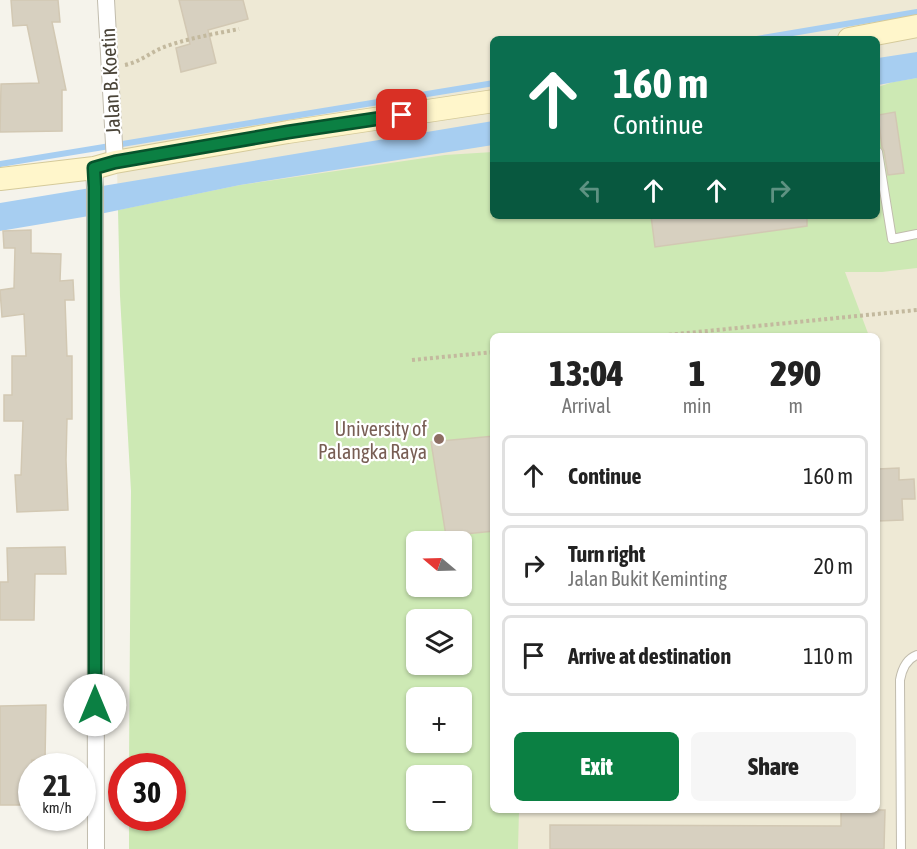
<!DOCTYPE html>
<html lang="en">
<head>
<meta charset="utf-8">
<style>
  :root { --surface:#fff; --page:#f6f6f6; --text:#222; --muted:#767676; --line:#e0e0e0; --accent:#0b8043 }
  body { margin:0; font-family:"Asap Condensed",sans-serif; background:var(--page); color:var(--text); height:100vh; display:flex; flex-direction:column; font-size:22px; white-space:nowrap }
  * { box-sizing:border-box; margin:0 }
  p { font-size:20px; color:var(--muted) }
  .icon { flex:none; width:33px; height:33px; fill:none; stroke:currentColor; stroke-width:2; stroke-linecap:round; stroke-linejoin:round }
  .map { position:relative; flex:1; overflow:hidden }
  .side { position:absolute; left:490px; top:333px; width:390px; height:480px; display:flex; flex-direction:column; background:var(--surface); border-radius:9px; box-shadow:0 2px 4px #0004 }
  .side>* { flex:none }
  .top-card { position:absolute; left:490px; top:36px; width:390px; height:183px; border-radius:9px; box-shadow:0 2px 4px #0004; background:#0b6e4f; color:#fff; overflow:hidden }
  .needle { width:39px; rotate:289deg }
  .tools { position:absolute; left:406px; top:531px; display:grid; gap:12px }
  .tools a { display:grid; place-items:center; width:66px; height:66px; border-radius:9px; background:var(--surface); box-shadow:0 2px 4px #0004; font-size:30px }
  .speed { position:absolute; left:18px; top:753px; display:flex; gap:12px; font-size:30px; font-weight:700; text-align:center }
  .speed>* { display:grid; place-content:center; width:78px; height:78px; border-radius:50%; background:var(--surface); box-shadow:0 2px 4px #0004; line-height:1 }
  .speed small { font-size:15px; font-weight:400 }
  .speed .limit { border:9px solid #d22; background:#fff; color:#111 }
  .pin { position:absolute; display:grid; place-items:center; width:51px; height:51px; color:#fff; margin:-26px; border-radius:12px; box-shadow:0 3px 9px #0006 }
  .me { position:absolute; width:66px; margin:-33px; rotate:0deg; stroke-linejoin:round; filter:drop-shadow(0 0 4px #0008) }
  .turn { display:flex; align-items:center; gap:21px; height:126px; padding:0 24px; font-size:27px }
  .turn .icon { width:78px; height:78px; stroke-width:2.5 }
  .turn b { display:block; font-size:42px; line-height:51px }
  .lanes { display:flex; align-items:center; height:57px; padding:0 24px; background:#0003; justify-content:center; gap:30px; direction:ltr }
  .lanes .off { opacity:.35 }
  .eta { display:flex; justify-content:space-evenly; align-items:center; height:102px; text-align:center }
  .eta b { font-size:36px; font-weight:800; line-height:42px }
  .action { display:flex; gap:12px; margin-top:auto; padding:12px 24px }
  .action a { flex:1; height:69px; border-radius:9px; background:var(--accent); color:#fff; font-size:24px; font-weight:800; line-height:69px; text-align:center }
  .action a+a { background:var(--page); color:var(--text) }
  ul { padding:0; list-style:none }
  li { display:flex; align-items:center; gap:18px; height:81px; margin:0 12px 9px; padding:0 12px; border:3px solid var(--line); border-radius:9px }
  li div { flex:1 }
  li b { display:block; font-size:22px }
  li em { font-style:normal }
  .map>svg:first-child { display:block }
</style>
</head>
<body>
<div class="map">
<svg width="917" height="849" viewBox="0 0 917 849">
  <rect width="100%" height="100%" fill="#f5f3eb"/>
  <path fill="#eee9d5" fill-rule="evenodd" d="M111 0H917V849H444L462 820V620H417L346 177 118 210 116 120ZM494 39H878V216H494ZM494 336H878V810H494ZM417 542H462V586H417Z"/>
  <path fill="#cde9b4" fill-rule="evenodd" d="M917 78V268L882 272H845L869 336H494V810H519L518 849H129V818H172V766H129L131 491 120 296 118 210 240 185 445 155 493 152 494 216H878V87L893 82ZM417 542H462V586H417ZM417 620H462V664H417ZM417 698H462V742H417ZM417 776H462V820H417Z"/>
  <path fill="#a7cef1" d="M917 52V78L878 85V58Z
    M493 121V145L240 185 95 215 0 231V203Z"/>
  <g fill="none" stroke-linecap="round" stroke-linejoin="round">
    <path stroke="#a7cef1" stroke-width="6" d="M757 39 917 12
      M0 164 494 83"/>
  </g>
  <path fill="#d7d0c0" stroke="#d2c8b3" stroke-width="1.5" d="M11 0H58L60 22H52L66 90H62V131L0 132 1 84 39 83 27 25 13 26Z
    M179 0H243L248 19 208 30 216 63 181 72 176 48 190 44Z
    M895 112 904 173 888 175 884 151 882 147 878 115Z
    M651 216H807V226L655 247Z
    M31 230V253L61 254 60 281 73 280 74 300H65L67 356H72V419H67L66 460 68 510 17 512 15 475H21L23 421H4V395H12V356H26L24 314 2 317 0 290 14 288 15 248H4L3 231Z
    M494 436V531L446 536 431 442Z
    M899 468V480L914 479 915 499H902L903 520 878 521V469Z
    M65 547 66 574H35L34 620H0V582H8L7 548Z
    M46 705 45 761 32 760V805H0V706Z
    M841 810H885L884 849H550V825L841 826Z"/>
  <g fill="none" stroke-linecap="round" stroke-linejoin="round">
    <defs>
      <path id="service" d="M878 152 892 239 917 234
        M901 849 900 680C902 669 906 659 917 655"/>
      <path id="minor" d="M106 0 115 162
        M94 168 95 187 96 849"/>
      <path id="secondary" d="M849 39 917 26
        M0 179 94 168 115 162 288 132 494 101"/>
    </defs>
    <use href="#service" stroke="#c1bcad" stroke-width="10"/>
    <use href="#minor" stroke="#c1bcad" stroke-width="18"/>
    <use href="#secondary" stroke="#d5ca9a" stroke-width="24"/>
    <path stroke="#c3b99e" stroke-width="4" stroke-dasharray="3 3" stroke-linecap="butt" d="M125 65C140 62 151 52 164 47 189 38 214 34 239 29
      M657 336 917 310
      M412 360 494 352"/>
    <use href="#service" stroke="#fff" stroke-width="8"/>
    <use href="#minor" stroke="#fff" stroke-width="16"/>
    <use href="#secondary" stroke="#fff6cb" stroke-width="22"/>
  </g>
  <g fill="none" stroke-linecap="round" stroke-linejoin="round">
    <defs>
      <path id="route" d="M95 705V187L94 168 115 162 288 132 402 115"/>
    </defs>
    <use href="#route" stroke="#07532c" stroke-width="15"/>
    <use href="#route" stroke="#0b8043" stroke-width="10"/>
  </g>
  <circle fill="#8d6e63" stroke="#fff" stroke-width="2" cx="439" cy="439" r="6"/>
  <g text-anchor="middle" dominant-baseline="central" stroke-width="4.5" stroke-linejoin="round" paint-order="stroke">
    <g font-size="20" fill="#4a4438" stroke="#fff">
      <text transform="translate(110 81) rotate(-93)">Jalan B. Koetin</text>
    </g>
    <g font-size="20" fill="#785e54" stroke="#fff" text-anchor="end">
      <text x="427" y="428">University of<tspan x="427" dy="23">Palangka Raya</tspan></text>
    </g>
  </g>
</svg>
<div class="tools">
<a><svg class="needle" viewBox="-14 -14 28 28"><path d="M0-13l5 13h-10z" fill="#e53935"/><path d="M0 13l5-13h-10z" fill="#767676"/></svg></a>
<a><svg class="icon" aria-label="layers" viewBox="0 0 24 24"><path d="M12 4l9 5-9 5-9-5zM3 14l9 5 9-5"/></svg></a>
<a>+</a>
<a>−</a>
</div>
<div class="speed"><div>21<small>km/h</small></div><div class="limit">30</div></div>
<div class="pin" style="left:402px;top:115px;background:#d93025"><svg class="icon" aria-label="arrive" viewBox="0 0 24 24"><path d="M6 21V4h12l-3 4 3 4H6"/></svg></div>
<svg class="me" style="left:95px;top:705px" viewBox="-20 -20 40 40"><circle r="19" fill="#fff"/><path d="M0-13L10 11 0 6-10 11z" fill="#0b8043"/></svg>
<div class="top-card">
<div class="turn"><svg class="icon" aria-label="ahead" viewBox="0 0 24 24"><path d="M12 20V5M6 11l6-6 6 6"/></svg><div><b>160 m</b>Continue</div></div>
<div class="lanes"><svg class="icon off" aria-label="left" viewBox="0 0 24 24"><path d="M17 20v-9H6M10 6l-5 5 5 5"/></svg><svg class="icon" aria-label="ahead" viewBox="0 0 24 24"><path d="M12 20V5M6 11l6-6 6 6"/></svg><svg class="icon" aria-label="ahead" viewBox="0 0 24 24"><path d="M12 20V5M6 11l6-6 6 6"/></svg><svg class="icon off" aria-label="right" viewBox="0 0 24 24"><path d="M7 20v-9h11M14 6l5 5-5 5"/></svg></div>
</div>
<section class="side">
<div class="eta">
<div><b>13:04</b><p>Arrival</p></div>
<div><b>1</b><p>min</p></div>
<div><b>290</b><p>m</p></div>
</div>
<ul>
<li><svg class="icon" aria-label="ahead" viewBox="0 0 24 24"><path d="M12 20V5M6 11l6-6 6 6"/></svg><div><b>Continue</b></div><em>160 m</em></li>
<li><svg class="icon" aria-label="right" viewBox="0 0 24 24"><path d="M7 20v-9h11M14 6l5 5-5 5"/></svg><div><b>Turn right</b><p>Jalan Bukit Keminting</p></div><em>20 m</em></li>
<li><svg class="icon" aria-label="arrive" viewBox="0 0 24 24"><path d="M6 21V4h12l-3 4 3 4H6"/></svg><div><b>Arrive at destination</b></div><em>110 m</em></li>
</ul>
<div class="action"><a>Exit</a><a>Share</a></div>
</section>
</div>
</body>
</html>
